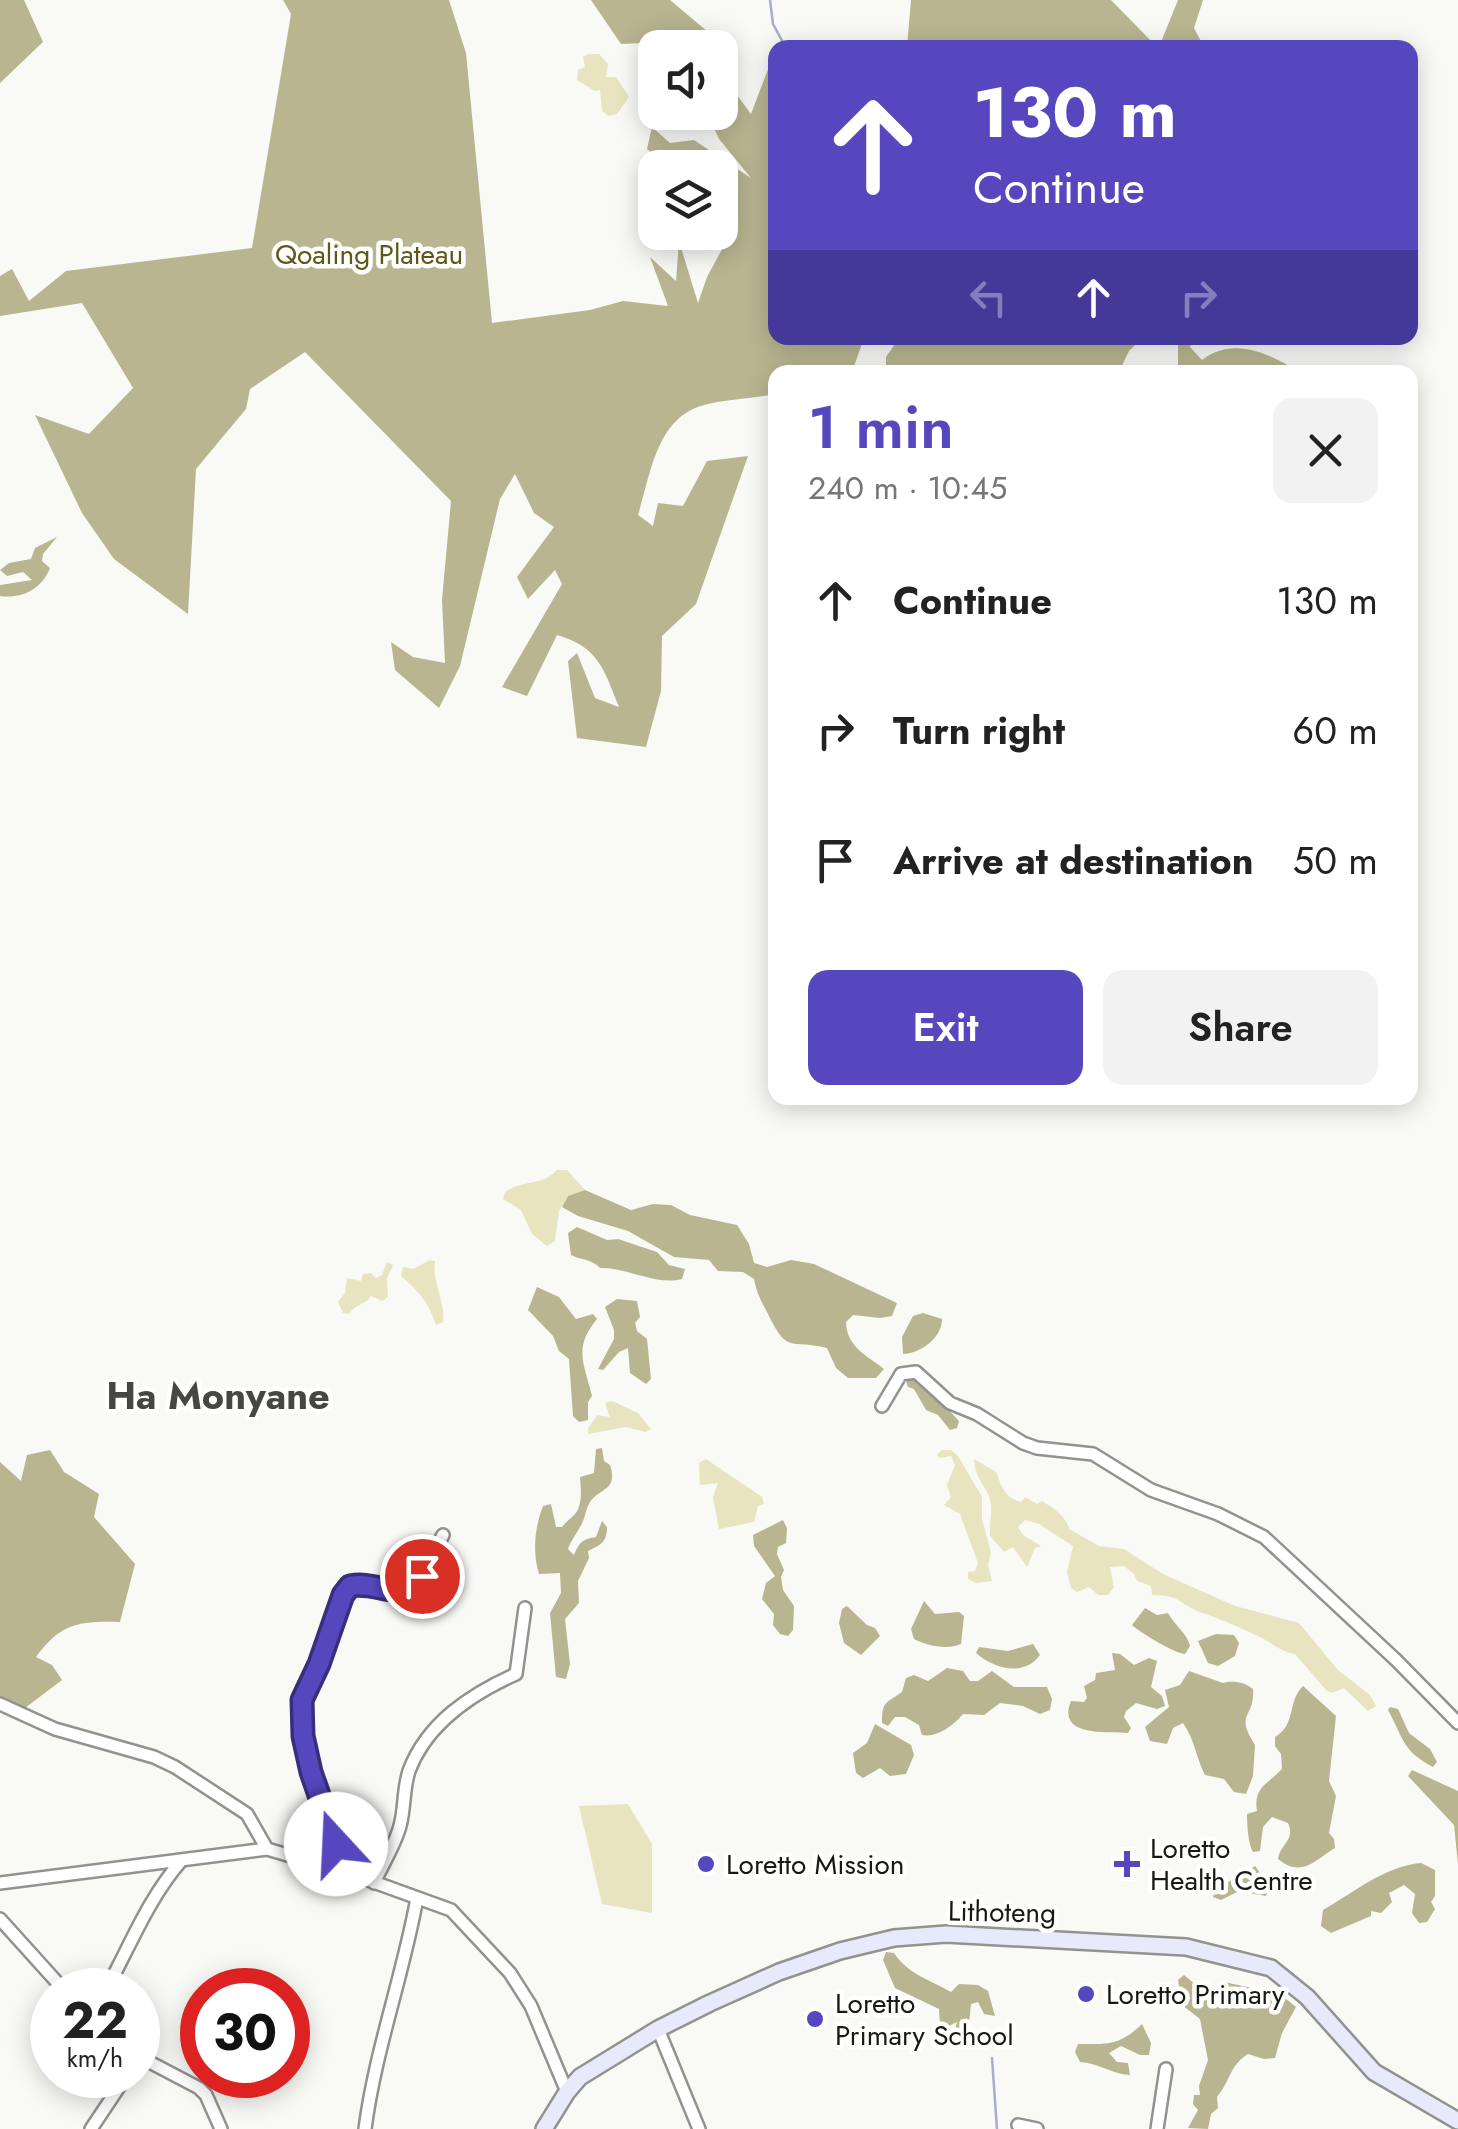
<!DOCTYPE html>
<html lang="en">
<head>
<meta charset="utf-8">
<style>
  :root { --surface:#fff; --page:#f2f2f2; --text:#222; --muted:#767676; --accent:#5647be }
  body { margin:0; font-family:Jost,sans-serif; background:var(--page); color:var(--text); height:100vh; display:flex; flex-direction:column; font-size:38px; white-space:nowrap }
  * { box-sizing:border-box; margin:0 }
  p { font-size:32px; color:var(--muted) }
  .icon { flex:none; width:55px; height:55px; fill:none; stroke:currentColor; stroke-width:2; stroke-linecap:round; stroke-linejoin:round }
  .map { position:relative; flex:1; overflow:hidden }
  .drawer { position:absolute; left:768px; top:365px; width:650px; height:740px; display:flex; flex-direction:column; background:var(--surface); border-radius:20px; box-shadow:0 5px 25px #0003 }
  .drawer>* { flex:none }
  .top-card { position:absolute; left:768px; top:40px; width:650px; height:305px; border-radius:20px; box-shadow:0 5px 25px #0003; background:#5647be; color:#fff; overflow:hidden }
  .tools { position:absolute; left:638px; top:30px; display:grid; gap:20px }
  .tools a { display:grid; place-items:center; width:100px; height:100px; border-radius:20px; background:var(--surface); box-shadow:0 5px 25px #0003; font-size:50px }
  .speed { position:absolute; left:30px; top:1968px; display:flex; gap:20px; font-size:50px; font-weight:700; text-align:center }
  .speed>* { display:grid; place-content:center; width:130px; height:130px; border-radius:50%; background:var(--surface); box-shadow:0 5px 25px #0003; line-height:1 }
  .speed small { font-size:25px; font-weight:400 }
  .speed .limit { border:15px solid #d22; background:#fff; color:#111 }
  .pin { position:absolute; display:grid; place-items:center; width:85px; height:85px; color:#fff; margin:-42px; border:5px solid #fff; border-radius:50%; box-shadow:0 2px 10px #0007 }
  .me { position:absolute; width:110px; margin:-55px; rotate:340deg; stroke-linejoin:round; filter:drop-shadow(0 0 8px #0008) }
  .turn { display:flex; align-items:center; gap:35px; height:210px; padding:0 40px; font-size:45px }
  .turn .icon { width:130px; height:130px; stroke-width:2.5 }
  .turn b { display:block; font-size:70px; line-height:85px }
  .lanes { display:flex; align-items:center; height:95px; padding:0 40px; background:#0003; justify-content:center; gap:50px; direction:ltr }
  .lanes .off { opacity:.35 }
  .round { display:grid; place-items:center; flex:none; width:105px; height:105px; border-radius:20px; background:var(--page) }
  .summary { display:flex; align-items:center; justify-content:space-between; height:170px; padding:0 40px }
  h1 { font-size:60px; font-weight:600; line-height:75px; color:var(--accent) }
  .action { display:flex; gap:20px; margin-top:auto; padding:20px 40px }
  .action a { flex:1; height:115px; border-radius:20px; background:var(--accent); color:#fff; font-size:40px; font-weight:600; line-height:115px; text-align:center }
  .action a+a { background:var(--page); color:var(--text) }
  ul { padding:0; list-style:none }
  li { display:flex; align-items:center; gap:30px; height:130px; padding:0 40px }
  li div { flex:1 }
  li b { display:block; font-size:38px }
  li em { font-style:normal }
  .map>svg:first-child { display:block }
</style>
</head>
<body>
<div class="map">
<svg width="1458" height="2129" viewBox="0 0 1458 2129">
  <rect width="100%" height="100%" fill="#f9f9f6"/>
  <path fill="#e8e4c0" d="M588 54H599L608 64 606 77H616L629 97 617 114 609 116 602 111 600 90 595 91 577 80 578 70 585 67 583 57Z
    M557 1170H567L585 1190 568 1196 559 1211 555 1241 547 1246 532 1234 521 1210 503 1199 505 1192C522 1180 542 1186 557 1170Z
    M430 1260 435 1261C432 1284 446 1302 443 1322L436 1325C429 1302 418 1291 401 1276L403 1267 413 1269Z
    M387 1262 393 1265 387 1278 388 1297 382 1301 371 1296C365 1305 355 1304 349 1314L343 1313 338 1302 345 1293 347 1278 361 1281 363 1274 371 1273 376 1278 382 1275Z
    M612 1401 638 1413 651 1429 645 1432 626 1427 588 1434V1429L597 1415 610 1417 605 1403Z
    M942 1450H951L958 1456 982 1497V1519L991 1553 988 1565 992 1581 976 1583 968 1579V1572L975 1571 978 1563 960 1514 944 1505 951 1497 947 1485 955 1465 951 1456 940 1458 937 1455Z
    M706 1459 762 1497 764 1504 758 1506 754 1522 719 1529 713 1497 718 1483 700 1485 699 1463Z
    M974 1459 996 1472C1002 1487 1004 1497 1021 1502L1025 1497 1037 1504 1042 1501C1053 1508 1066 1516 1069 1529L1099 1546 1124 1549 1163 1574 1235 1606 1299 1623 1338 1670 1370 1695 1376 1706 1368 1711 1344 1688 1332 1693 1326 1690 1295 1654C1279 1651 1274 1644 1260 1637 1241 1628 1223 1620 1203 1613 1180 1606 1183 1595 1152 1595L1151 1586 1137 1581 1134 1574 1124 1566 1110 1567 1114 1587 1108 1595H1098L1089 1587 1077 1592 1071 1588 1067 1572 1073 1546 1039 1524 1025 1520 1018 1527 1023 1535 1041 1546 1035 1548 1027 1567 1013 1547 1004 1552 990 1536C989 1524 993 1511 990 1500 986 1484 975 1480 974 1459Z
    M628 1804 652 1844V1913L602 1904 579 1806Z"/>
  <path fill="#b9b591" d="M0 0H24L43 42 0 83Z
    M283 0H449L466 53 492 323 590 310 623 301 668 306 650 257 676 281 679 241 698 303 707 277 721 251 736 199 720 192V168L667 167 647 149 652 127 670 143 694 140 751 178 719 139 707 113 720 112V85L726 80 751 114 770 64 775 68V338H864L852 372H775V394C752 399 727 399 704 405 656 418 651 474 638 515L653 526 658 503 683 506 707 461 748 456 696 604 662 636 661 691 646 747 577 738 568 661 577 653 595 698 619 707C604 670 599 647 557 635L527 696 502 687 562 584 555 570 528 599 517 577 554 527 534 513 515 474 500 499 460 666 439 708 395 670 391 642 413 657 445 663 442 600 451 501 305 352 250 389 246 409 196 469 188 614 114 559 82 513 35 415 89 434 133 388 82 303 0 316V276L12 269 29 301 66 271 252 248 291 14Z
    M591 0H670L708 32 711 47 655 48V73L645 71 643 43 621 44Z
    M911 0H1111L1157 47H907Z
    M1178 0H1203L1194 28 1204 47H1159Z
    M899 338H998L1012 345 1021 342 1022 338H1142L1129 351 1119 372H886V357Z
    M1165 338H1193L1190 347 1202 360C1230 339 1259 350 1286 364L1289 372H1178V341Z
    M57 537 43 554 42 561 50 568C42 589 22 599 0 596V585L32 580 23 572 7 576 0 570 9 563 31 559 35 548Z
    M585 1190 631 1210 653 1204 671 1205 690 1215 737 1225 749 1244 754 1263 767 1267 791 1260 814 1264 897 1303 892 1316 880 1318 853 1315 846 1322C847 1348 867 1355 884 1369L876 1378H848L836 1368 827 1348C792 1339 788 1355 769 1316 762 1302 757 1295 754 1279L743 1272 718 1271 709 1260 674 1257 628 1231 578 1216 562 1207 568 1196Z
    M577 1227 607 1240 618 1239 657 1252 669 1265 685 1269 682 1279C656 1286 627 1267 600 1268 592 1259 581 1260 571 1255L568 1233Z
    M537 1287 559 1297 576 1319 593 1314 597 1319C573 1348 584 1363 592 1396L588 1402V1420L579 1422 573 1416 569 1359 559 1351 553 1336 528 1310Z
    M617 1299 637 1301 640 1317 635 1323 637 1331 647 1339 651 1379 646 1384 630 1373 628 1348 619 1352 603 1370 598 1369 614 1339V1330L605 1307Z
    M923 1313 942 1319C942 1337 922 1353 903 1354L902 1337 913 1316Z
    M912 1376C930 1390 944 1405 959 1421L957 1428 950 1430 938 1415 926 1410 914 1389 908 1387 906 1381Z
    M602 1448 604 1461 610 1465C619 1492 597 1488 589 1504 585 1511 585 1520 580 1527 576 1535 571 1540 568 1549L574 1555C579 1543 582 1539 596 1537L602 1521 607 1527C607 1542 601 1545 588 1551L589 1558 578 1581 579 1603 565 1619 570 1664 566 1679 556 1677 550 1613 561 1593 560 1573 539 1574C532 1551 535 1527 543 1506L551 1504 556 1527H562C565 1523 569 1520 573 1516 583 1508 581 1489 580 1477L594 1473 596 1449Z
    M50 1450 64 1472 99 1494 94 1517 135 1564 120 1622C79 1621 61 1623 36 1657L52 1665 62 1680 25 1708 0 1699V1462L21 1481 27 1455Z
    M783 1520 787 1528 786 1543 778 1547 777 1554 784 1570 781 1577 783 1590 794 1606 793 1630 788 1636 780 1634 773 1625 774 1614 762 1599 766 1583 775 1576 754 1546 753 1535Z
    M924 1601 935 1614 959 1612 964 1616 961 1644C947 1650 928 1646 914 1639L911 1629Z
    M847 1606 867 1625 875 1628 880 1636 861 1655 844 1643 839 1623 842 1609Z
    M1145 1608 1157 1615 1168 1613C1174 1625 1188 1634 1190 1646L1185 1654C1176 1654 1139 1632 1132 1625Z
    M1216 1634 1234 1635 1239 1643 1235 1656 1218 1666 1208 1663 1198 1641Z
    M1033 1644 1040 1655C1024 1677 994 1669 976 1653L979 1647 1008 1651Z
    M1112 1653 1120 1654 1134 1665 1149 1658 1157 1661 1151 1687 1162 1696 1165 1706 1157 1709 1136 1703 1126 1711 1124 1717 1131 1728 1128 1733C1108 1731 1056 1738 1071 1701L1084 1702 1087 1698 1084 1686 1095 1680 1096 1673 1115 1670Z
    M947 1668 963 1671 970 1681H978L992 1671 1014 1687H1047L1052 1699 1050 1710 1040 1714 1023 1706 1000 1703 984 1715 963 1714C954 1725 937 1738 922 1735L919 1725 905 1717H895L888 1726 882 1723C882 1700 886 1704 902 1692L906 1678 914 1675 928 1681Z
    M1189 1671 1223 1683C1232 1680 1245 1682 1253 1689 1255 1719 1234 1712 1255 1745L1253 1776 1246 1794 1234 1792 1224 1779 1205 1775C1196 1758 1195 1740 1183 1723L1173 1728 1167 1744 1150 1741 1145 1727 1169 1707 1165 1690 1180 1685Z
    M1303 1686 1336 1716 1329 1781 1336 1796 1329 1833 1334 1839 1335 1848C1314 1861 1301 1878 1278 1859 1280 1844 1296 1840 1288 1823L1272 1817 1263 1827 1260 1851 1253 1852C1248 1844 1247 1824 1247 1814L1257 1811C1253 1787 1268 1784 1282 1769L1281 1754 1275 1746V1737C1297 1724 1287 1701 1303 1686Z
    M1390 1707 1398 1709 1409 1733 1430 1749 1437 1762 1433 1767C1402 1751 1403 1737 1388 1710Z
    M875 1724 911 1745 914 1755 906 1774 890 1776 880 1768 863 1778 856 1773 853 1753 867 1743Z
    M1412 1770 1458 1791V1864L1454 1825 1408 1776Z
    M1421 1863 1435 1870V1896L1431 1902 1435 1909 1427 1922 1419 1923 1412 1913 1415 1894 1404 1885 1389 1893 1392 1902 1381 1913 1371 1911V1916L1331 1933 1321 1926 1323 1910C1353 1893 1385 1866 1421 1863Z
    M1255 1866 1269 1885 1266 1896 1239 1891 1221 1900 1213 1897 1216 1884 1223 1885Z
    M886 1952 894 1953C909 1975 929 1979 951 1992L959 1984 978 1985 988 1991 995 2016 984 2014 978 2002 971 2004 968 2033 955 2031 957 2022 949 2026 940 2024 939 2009 895 1988 883 1960Z
    M1184 1975 1213 1999 1231 2000 1224 1982 1280 1994 1296 2007 1282 2033 1275 2058 1264 2059 1248 2054C1229 2066 1231 2080 1217 2097L1218 2108 1211 2114 1208 2129 1188 2128 1198 2110 1193 2104 1194 2095H1200L1199 2086 1208 2060 1200 2019 1182 2005 1178 1980Z
    M1142 2024 1151 2043 1149 2055H1140L1121 2046 1109 2053 1117 2062 1128 2063 1130 2075C1112 2074 1098 2063 1080 2062L1075 2052 1078 2044C1108 2044 1119 2046 1142 2024Z"/>
  <g fill="none" stroke-linecap="round" stroke-linejoin="round">
    <path stroke="#aaacce" stroke-width="2.5" d="M770 0 773 24 786 48
      M992 2058 997 2129"/>
    <defs>
      <path id="street" d="M882 1406 901 1374 916 1372 950 1403 977 1414 1023 1443 1037 1448 1093 1454 1151 1490 1218 1514 1264 1537 1396 1660 1458 1723
        M0 1704 55 1729 154 1757 175 1767 247 1814 267 1849
        M346 1872 311 1772 303 1737 301 1700 319 1664 343 1595C362 1570 388 1601 410 1589 426 1580 434 1551 443 1535
        M0 1883 267 1849 346 1872 451 1910 510 1973 531 2006 567 2092
        M374 1883C382 1865 395 1845 400 1826 405 1808 403 1789 409 1771 427 1723 471 1694 516 1674L525 1608
        M0 1919 64 1990
        M106 1990C130 1946 148 1899 181 1861
        M658 2029 699 2129
        M138 2056 199 2088 206 2095 221 2129
        M1018 2125 1037 2129
        M91 2129 127 2075
        M365 2129C375 2051 403 1976 417 1898
        M1157 2129 1166 2069"/>
      <path id="secondary" d="M544 2129 567 2092 580 2077 658 2029 710 2003 779 1972 840 1951 894 1938 946 1934 1186 1947 1271 1968 1307 1997 1374 2072 1458 2121"/>
    </defs>
    <use href="#street" stroke="#92928f" stroke-width="16"/>
    <use href="#secondary" stroke="#92928f" stroke-width="20"/>
    <use href="#street" stroke="#fff" stroke-width="11"/>
    <use href="#secondary" stroke="#e9e9fc" stroke-width="15"/>
  </g>
  <g fill="none" stroke-linecap="round" stroke-linejoin="round">
    <defs>
      <path id="route" d="M336 1844 311 1772 303 1736 302 1700 319 1664 343 1595 350 1586C379 1580 399 1605 422 1576"/>
    </defs>
    <use href="#route" stroke="#382e7c" stroke-width="25"/>
    <use href="#route" stroke="#5647be" stroke-width="18"/>
  </g>
  <g fill="#5647be" stroke="#fffffe" stroke-width="4">
    <circle cx="706" cy="1864" r="10"/>
    <path d="M1122 1849h10v10h10v10h-10v10h-10v-10h-10v-10h10z"/>
    <circle cx="1086" cy="1994" r="10"/>
    <circle cx="815" cy="2019" r="10"/>
  </g>
  <g text-anchor="middle" dominant-baseline="central" stroke-width="9" stroke-linejoin="round" paint-order="stroke">
    <g font-size="28" fill="#5e561a" stroke="#fffffe">
      <text x="369" y="254">Qoaling Plateau</text>
    </g>
    <g font-size="28" fill="#181817" stroke="#fffffe" text-anchor="start">
      <text x="1150" y="1848">Loretto<tspan x="1150" dy="32">Health Centre</tspan></text>
      <text x="726" y="1864">Loretto Mission</text>
      <text x="1106" y="1994">Loretto Primary</text>
      <text x="835" y="2003">Loretto<tspan x="835" dy="32">Primary School</tspan></text>
    </g>
    <g font-size="28" fill="#181817" stroke="#fffffe">
      <text transform="translate(1002 1912) rotate(1)">Lithoteng</text>
    </g>
    <g font-size="38" font-weight="bold" fill="#464643" stroke="#fffffe">
      <text x="218" y="1395">Ha Monyane</text>
    </g>
  </g>
</svg>
<div class="tools">
<a><svg class="icon" aria-label="sound" viewBox="0 0 24 24"><path d="M4 9h4l5-4v14l-5-4H4zM17 9q2 3 0 6"/></svg></a>
<a><svg class="icon" aria-label="layers" viewBox="0 0 24 24"><path d="M12 4l9 5-9 5-9-5zM3 14l9 5 9-5"/></svg></a>
</div>
<div class="speed"><div>22<small>km/h</small></div><div class="limit">30</div></div>
<div class="pin" style="left:422px;top:1576px;background:#d93025"><svg class="icon" aria-label="arrive" viewBox="0 0 24 24"><path d="M6 21V4h12l-3 4 3 4H6"/></svg></div>
<svg class="me" style="left:336px;top:1844px" viewBox="-20 -20 40 40"><circle r="19" fill="#fff"/><path d="M0-13L10 11 0 6-10 11z" fill="#5647be"/></svg>
<div class="top-card">
<div class="turn"><svg class="icon" aria-label="ahead" viewBox="0 0 24 24"><path d="M12 20V5M6 11l6-6 6 6"/></svg><div><b>130 m</b>Continue</div></div>
<div class="lanes"><svg class="icon off" aria-label="left" viewBox="0 0 24 24"><path d="M17 20v-9H6M10 6l-5 5 5 5"/></svg><svg class="icon" aria-label="ahead" viewBox="0 0 24 24"><path d="M12 20V5M6 11l6-6 6 6"/></svg><svg class="icon off" aria-label="right" viewBox="0 0 24 24"><path d="M7 20v-9h11M14 6l5 5-5 5"/></svg></div>
</div>
<section class="drawer">
<div class="summary"><div><h1>1 min</h1><p>240 m · 10:45</p></div><a class="round"><svg class="icon" aria-label="close" viewBox="0 0 24 24"><path d="M6 6l12 12M18 6L6 18"/></svg></a></div>
<ul>
<li><svg class="icon" aria-label="ahead" viewBox="0 0 24 24"><path d="M12 20V5M6 11l6-6 6 6"/></svg><div><b>Continue</b></div><em>130 m</em></li>
<li><svg class="icon" aria-label="right" viewBox="0 0 24 24"><path d="M7 20v-9h11M14 6l5 5-5 5"/></svg><div><b>Turn right</b></div><em>60 m</em></li>
<li><svg class="icon" aria-label="arrive" viewBox="0 0 24 24"><path d="M6 21V4h12l-3 4 3 4H6"/></svg><div><b>Arrive at destination</b></div><em>50 m</em></li>
</ul>
<div class="action"><a>Exit</a><a>Share</a></div>
</section>
</div>
</body>
</html>
